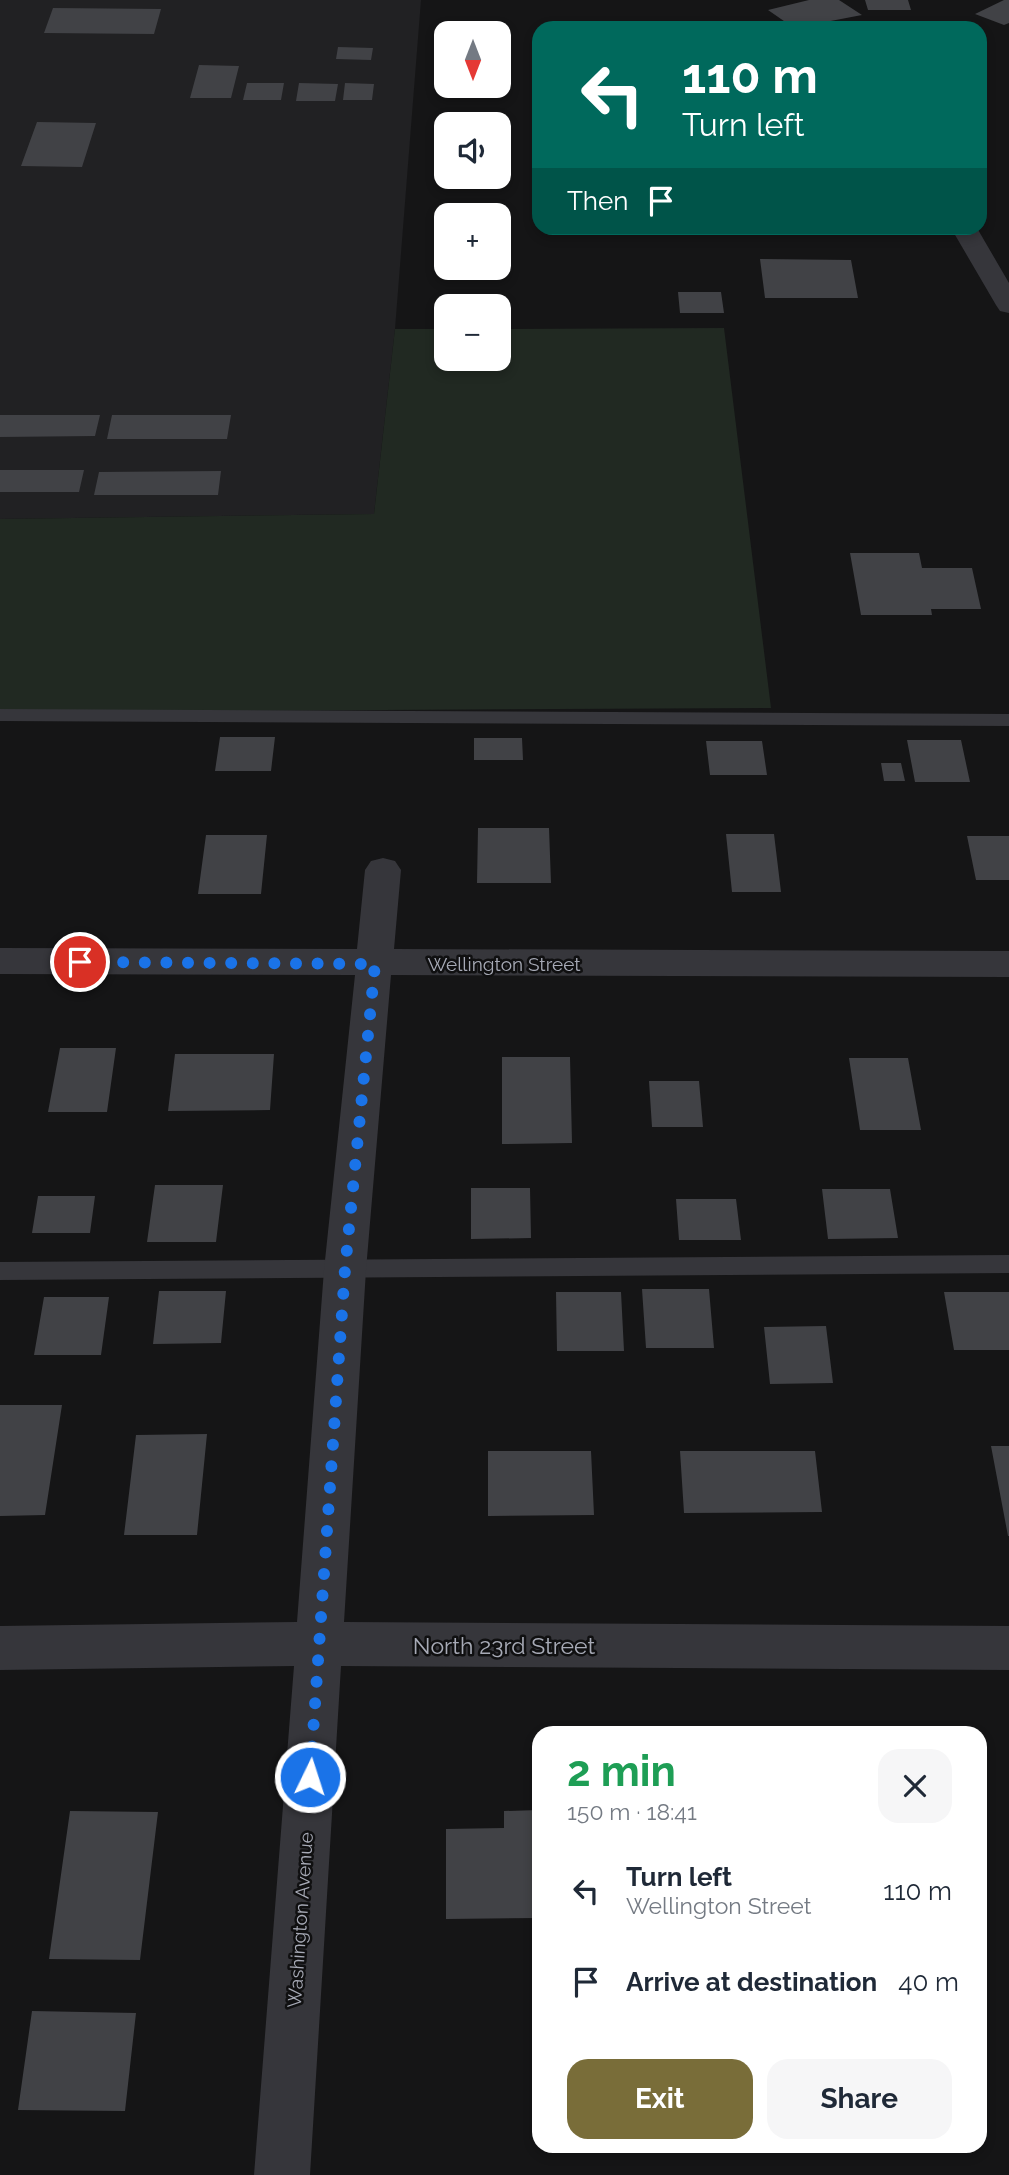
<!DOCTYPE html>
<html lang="en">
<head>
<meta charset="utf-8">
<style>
  :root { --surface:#fff; --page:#f6f6f7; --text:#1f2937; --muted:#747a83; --accent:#796d39 }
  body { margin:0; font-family:Raleway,sans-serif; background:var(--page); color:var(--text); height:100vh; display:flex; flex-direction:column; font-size:26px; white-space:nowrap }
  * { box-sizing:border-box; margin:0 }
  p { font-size:23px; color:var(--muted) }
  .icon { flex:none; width:38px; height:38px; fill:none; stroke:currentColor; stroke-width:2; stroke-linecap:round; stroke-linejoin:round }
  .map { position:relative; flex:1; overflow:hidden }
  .side { position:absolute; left:532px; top:1726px; width:455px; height:427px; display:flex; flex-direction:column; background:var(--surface); border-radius:21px; box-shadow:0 4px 10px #0003 }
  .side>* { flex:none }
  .guide { position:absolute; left:532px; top:21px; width:455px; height:214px; border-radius:21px; box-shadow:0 4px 10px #0003; background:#00695c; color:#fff; overflow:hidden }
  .needle { width:46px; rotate:180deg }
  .buttons { position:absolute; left:434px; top:21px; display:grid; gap:14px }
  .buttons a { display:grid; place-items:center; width:77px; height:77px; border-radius:14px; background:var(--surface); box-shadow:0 4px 10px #0003; font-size:35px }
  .pin { position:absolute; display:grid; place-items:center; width:60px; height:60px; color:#fff; margin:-30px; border:4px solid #fff; border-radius:50%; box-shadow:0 2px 7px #0007 }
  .me { position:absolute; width:77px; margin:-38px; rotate:4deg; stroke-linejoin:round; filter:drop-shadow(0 0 5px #0008) }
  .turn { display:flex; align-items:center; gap:24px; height:147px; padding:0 35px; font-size:32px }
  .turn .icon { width:91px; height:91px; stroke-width:2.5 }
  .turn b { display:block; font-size:49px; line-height:60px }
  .then { display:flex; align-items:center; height:66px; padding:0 35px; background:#0003; gap:14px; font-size:26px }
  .round { display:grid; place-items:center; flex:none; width:74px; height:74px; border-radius:21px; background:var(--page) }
  .overview { display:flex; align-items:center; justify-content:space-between; height:119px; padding:0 35px }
  h1 { font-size:42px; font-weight:700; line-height:52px; color:#1e9e55 }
  .cta { display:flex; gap:14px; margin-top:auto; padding:14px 35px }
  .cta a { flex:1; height:80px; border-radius:21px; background:var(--accent); color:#fff; font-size:28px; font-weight:700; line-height:80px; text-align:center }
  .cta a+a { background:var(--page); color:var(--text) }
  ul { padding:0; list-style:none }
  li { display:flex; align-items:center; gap:21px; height:91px; padding:0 35px }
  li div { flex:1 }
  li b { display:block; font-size:26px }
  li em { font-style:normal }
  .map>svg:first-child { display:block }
</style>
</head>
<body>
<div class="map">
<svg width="1009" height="2175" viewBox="0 0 1009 2175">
  <rect width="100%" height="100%" fill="#151516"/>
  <path fill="#212123" d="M0 0H421L395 329 374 514 0 519Z"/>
  <path fill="#212922" d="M724 328 771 708 0 712V519L374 514 395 329H446V359H499V329Z"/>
  <path fill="#414246" d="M809 0H839L862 15 794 28 768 10Z
    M865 0H908L911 10H868Z
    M1004 0H1009V23L1004 25 975 14Z
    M53 8 161 9 154 34 44 33Z
    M338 47 373 48 371 60 336 59Z
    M199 65 239 66 231 98H190Z
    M247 83H284L281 100H243Z
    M299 83 338 84 335 101H296Z
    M345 83 374 84 372 100H343Z
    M37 122 96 123 82 167 21 166Z
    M793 228H848V231L793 230Z
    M760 259 851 260 858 298H765Z
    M678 292H721L724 313H680Z
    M0 415H100L95 436 0 437Z
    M112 415H231L227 439H107Z
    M0 470H84L79 492H0Z
    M221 471 218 495H94L99 472Z
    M850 553H919L922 568H972L981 609H931L932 615H861Z
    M220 737H275L271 771H215Z
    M474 738H522L523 760H474Z
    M907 740H961L970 782H915Z
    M706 741H762L767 775H710Z
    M881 763H901L905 781H884Z
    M478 828H549L551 883H477Z
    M726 834H774L781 892H732Z
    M206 835H267L261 894H198Z
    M967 836H1009V880H976Z
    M60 1048H116L107 1112H48Z
    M175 1054H274L270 1110 168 1111Z
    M502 1057H570L572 1143 502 1144Z
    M849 1058H908L921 1130H860Z
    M649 1081H699L703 1127H652Z
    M155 1185H223L216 1242H147Z
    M471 1188H530L531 1238 471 1239Z
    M822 1189H890L898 1238 828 1239Z
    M38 1196H95L90 1233H32Z
    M676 1199H736L741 1240H679Z
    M642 1289H709L714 1348H646Z
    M159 1291H226L221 1343 153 1344Z
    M556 1292H621L624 1351H557Z
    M944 1292H1009V1350H954Z
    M44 1297H109L101 1355H34Z
    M826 1326 833 1383 770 1384 764 1327Z
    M0 1405H62L45 1515 0 1516Z
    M207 1434 197 1535H124L136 1435Z
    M991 1446H1009V1536H1008Z
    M488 1451H591L594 1515 488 1516Z
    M680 1451H815L822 1512 684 1513Z
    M539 1810V1918L446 1919V1829L504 1828V1811Z
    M70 1811 158 1812 140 1960 49 1959Z
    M32 2011 136 2013 125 2111 18 2110Z"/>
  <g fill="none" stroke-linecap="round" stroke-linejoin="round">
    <path fill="#36363b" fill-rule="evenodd" d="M0 709 1009 714V726L0 721Z
      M1009 1255V1273L0 1280V1262Z"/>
    <path fill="#36363b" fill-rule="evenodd" d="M951 228H977L1009 283V313L1000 311 996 305Z
      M383 858 395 861 401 870 394 949 1009 951V977L391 975 366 1270 344 1622 1009 1626V1670L341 1666 310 2175H254L294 1666 0 1670V1626L297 1622 324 1270 355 975 0 974V948L357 949 365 870 371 861Z"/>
  </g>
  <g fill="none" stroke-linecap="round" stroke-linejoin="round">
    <path stroke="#1a73e8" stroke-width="12" stroke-dasharray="0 21.6" d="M80 962 375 964 345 1269 310 1777"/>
  </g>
  <g text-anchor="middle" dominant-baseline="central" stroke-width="5" stroke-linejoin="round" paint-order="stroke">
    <g font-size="19" fill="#a7aab6" stroke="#101011">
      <text x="504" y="964">Wellington Street</text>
      <text transform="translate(300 1920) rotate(-86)">Washington Avenue</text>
    </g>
    <g font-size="23" fill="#a7aab6" stroke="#101011">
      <text x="504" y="1645">North 23rd Street</text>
    </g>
  </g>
</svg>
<div class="buttons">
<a><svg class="needle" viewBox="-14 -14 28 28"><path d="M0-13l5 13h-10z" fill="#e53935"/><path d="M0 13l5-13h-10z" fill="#747a83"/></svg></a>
<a><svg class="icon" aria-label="sound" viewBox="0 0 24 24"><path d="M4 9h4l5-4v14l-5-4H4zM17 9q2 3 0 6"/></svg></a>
<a>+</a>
<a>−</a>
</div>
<div class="pin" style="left:80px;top:962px;background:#d93025"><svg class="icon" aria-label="arrive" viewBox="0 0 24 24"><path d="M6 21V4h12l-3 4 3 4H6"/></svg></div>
<svg class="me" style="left:310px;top:1777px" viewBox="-20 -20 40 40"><circle r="17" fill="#1a73e8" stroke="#fff" stroke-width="3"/><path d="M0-11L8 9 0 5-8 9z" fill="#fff"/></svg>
<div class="guide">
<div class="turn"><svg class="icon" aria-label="left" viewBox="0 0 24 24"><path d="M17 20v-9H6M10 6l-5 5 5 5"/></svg><div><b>110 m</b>Turn left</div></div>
<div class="then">Then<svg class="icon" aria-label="arrive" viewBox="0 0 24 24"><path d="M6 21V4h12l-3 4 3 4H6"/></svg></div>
</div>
<section class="side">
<div class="overview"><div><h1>2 min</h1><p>150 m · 18:41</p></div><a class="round"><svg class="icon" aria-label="close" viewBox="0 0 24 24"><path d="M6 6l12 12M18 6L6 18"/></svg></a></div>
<ul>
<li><svg class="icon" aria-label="left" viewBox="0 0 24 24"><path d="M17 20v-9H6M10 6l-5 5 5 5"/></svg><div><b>Turn left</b><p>Wellington Street</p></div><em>110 m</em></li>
<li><svg class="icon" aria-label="arrive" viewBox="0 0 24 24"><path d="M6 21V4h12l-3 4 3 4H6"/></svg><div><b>Arrive at destination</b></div><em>40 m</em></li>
</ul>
<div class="cta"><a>Exit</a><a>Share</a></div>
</section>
</div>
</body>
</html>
